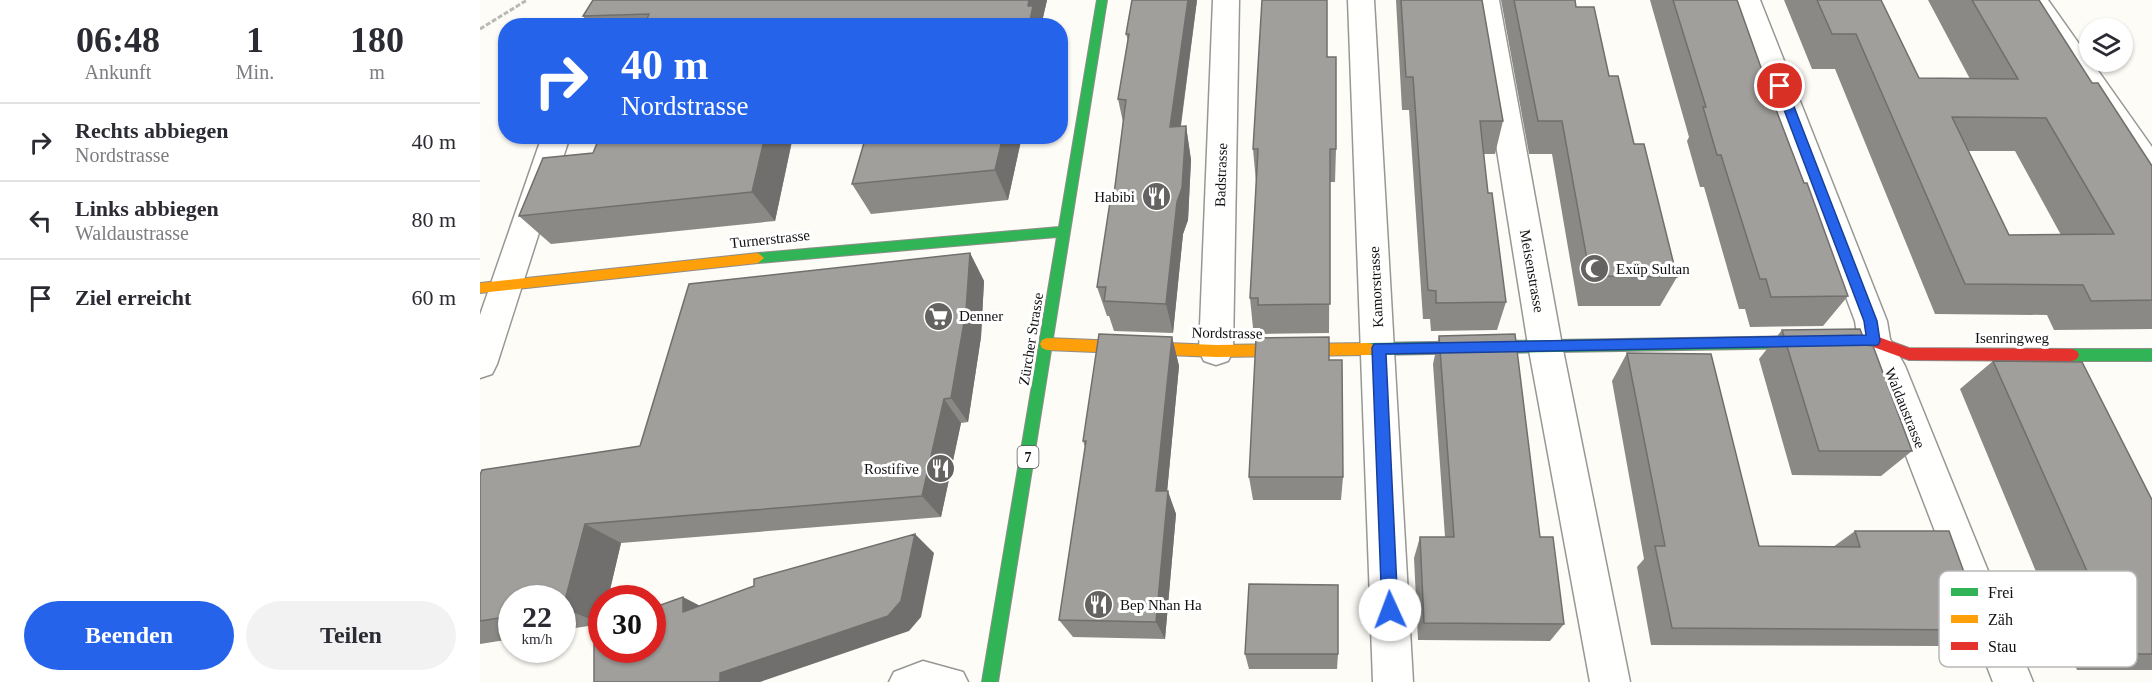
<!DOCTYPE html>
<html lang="de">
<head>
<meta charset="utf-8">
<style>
  :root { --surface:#fff; --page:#f2f2f3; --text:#2b2b33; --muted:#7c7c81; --line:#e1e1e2; --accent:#2563eb }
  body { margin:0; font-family:"Times New Roman",serif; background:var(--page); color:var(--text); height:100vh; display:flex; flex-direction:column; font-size:22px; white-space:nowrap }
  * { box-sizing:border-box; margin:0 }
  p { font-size:20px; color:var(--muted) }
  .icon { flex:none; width:33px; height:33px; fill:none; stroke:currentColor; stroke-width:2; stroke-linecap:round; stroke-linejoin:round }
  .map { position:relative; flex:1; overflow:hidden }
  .panel { display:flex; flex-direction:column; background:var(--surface); width:480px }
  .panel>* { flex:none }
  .top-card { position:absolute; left:18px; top:18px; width:570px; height:126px; border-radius:24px; box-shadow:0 2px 4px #0004; background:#2563eb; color:#fff; overflow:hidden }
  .fabs { position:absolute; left:1599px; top:18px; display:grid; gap:12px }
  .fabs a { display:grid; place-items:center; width:54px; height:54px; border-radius:50%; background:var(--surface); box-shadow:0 2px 4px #0004; font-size:30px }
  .speed { position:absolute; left:18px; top:585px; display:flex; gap:12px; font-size:30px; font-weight:700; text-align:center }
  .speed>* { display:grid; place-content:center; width:78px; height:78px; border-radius:50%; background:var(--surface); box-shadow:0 2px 4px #0004; line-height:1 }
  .speed small { font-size:15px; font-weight:400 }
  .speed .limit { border:9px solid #d22; background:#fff; color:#111 }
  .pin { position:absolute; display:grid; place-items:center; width:51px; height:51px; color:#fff; margin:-26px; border:3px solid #fff; border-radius:50%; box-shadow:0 2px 6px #0007 }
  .me { position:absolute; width:66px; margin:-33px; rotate:358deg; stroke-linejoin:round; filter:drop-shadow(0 0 4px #0008) }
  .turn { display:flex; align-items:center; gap:21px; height:126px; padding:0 24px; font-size:27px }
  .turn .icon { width:78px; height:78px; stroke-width:2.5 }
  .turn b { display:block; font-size:42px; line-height:51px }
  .eta { display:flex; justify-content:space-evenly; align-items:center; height:102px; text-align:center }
  .eta b { font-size:36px; font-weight:800; line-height:42px }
  .cta { display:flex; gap:12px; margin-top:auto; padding:12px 24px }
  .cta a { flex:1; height:69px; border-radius:36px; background:var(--accent); color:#fff; font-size:24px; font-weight:800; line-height:69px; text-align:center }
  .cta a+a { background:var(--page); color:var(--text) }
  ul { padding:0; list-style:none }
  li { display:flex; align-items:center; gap:18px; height:78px; padding:0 24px; border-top:2px solid var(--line) }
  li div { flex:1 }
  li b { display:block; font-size:22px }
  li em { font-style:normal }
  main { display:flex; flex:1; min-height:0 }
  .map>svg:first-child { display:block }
</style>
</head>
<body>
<main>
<section class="panel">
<div class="eta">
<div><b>06:48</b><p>Ankunft</p></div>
<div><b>1</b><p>Min.</p></div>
<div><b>180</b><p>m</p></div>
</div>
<ul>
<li><svg class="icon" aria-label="right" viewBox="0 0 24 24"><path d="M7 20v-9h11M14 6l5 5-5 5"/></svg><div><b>Rechts abbiegen</b><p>Nordstrasse</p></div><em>40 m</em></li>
<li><svg class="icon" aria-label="left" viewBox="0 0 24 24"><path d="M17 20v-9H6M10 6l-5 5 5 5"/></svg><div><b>Links abbiegen</b><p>Waldaustrasse</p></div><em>80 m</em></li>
<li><svg class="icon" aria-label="arrive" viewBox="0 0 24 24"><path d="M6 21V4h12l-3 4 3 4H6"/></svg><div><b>Ziel erreicht</b></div><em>60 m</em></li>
</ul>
<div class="cta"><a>Beenden</a><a>Teilen</a></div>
</section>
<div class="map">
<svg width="1672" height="682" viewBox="0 0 1672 682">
  <rect width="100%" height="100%" fill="#fdfcf7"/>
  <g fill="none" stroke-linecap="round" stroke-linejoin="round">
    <defs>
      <path id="lane" d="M443 661 483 672 488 682H409L414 672Z"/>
      <path id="street" d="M733 0H759L753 351 748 361 736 365 724 361 719 351Z
        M868 0H894L933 682H893Z
        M993 0H1019L1082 345 1150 682H1110L1048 345Z
        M1254 0H1280L1407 321 1410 339 1425 366 1553 682H1513L1393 370 1378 341 1375 321Z
        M1542 0H1568L1672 147V180L1662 177Z
        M62 136H90L17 364 12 374 0 378V315Z"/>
      <path id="fast" d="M617 0H627L518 682H502L577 237 278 263 272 258 278 253 579 227Z
        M1393 335 1398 337 1400 341 1398 345 1393 347 889 355 884 353 882 349 884 345 889 343Z
        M1592 349H1672V361H1592L1587 359 1585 355 1587 351Z"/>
      <path id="slow" d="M278 253 284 258 278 263 0 293V283Z
        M567 338 736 345 889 343 894 345 896 349 894 353 889 355 736 357 567 350 562 348 560 344 562 340Z"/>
      <path id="jam" d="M1393 335 1429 348 1592 349 1597 351 1599 355 1597 359 1592 361 1429 360 1388 345 1386 341 1388 337Z"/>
    </defs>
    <use href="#lane" stroke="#979795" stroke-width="3"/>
    <use href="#street" stroke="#979795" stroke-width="3"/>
    <use href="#fast" stroke="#8e8d8b" stroke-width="2"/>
    <use href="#slow" stroke="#8e8d8b" stroke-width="2"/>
    <use href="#jam" stroke="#8e8d8b" stroke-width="2"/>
    <path stroke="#b9b9b8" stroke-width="3" stroke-dasharray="5 2" stroke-linecap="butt" d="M0 29 47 0"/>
    <use href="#lane" fill="#fffffe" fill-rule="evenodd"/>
    <use href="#street" fill="#fffffe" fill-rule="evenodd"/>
    <use href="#fast" fill="#30b455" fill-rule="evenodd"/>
    <use href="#slow" fill="#ff9f0a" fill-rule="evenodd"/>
    <use href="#jam" fill="#e5322d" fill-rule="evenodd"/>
  </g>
  <path fill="#8a8986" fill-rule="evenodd" d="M567 0 561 26H110L103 16Z
    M717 0 701 126H706L711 160 708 220 703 234 693 333 634 331 629 316H627L617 287 633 202 643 122 638 99 648 41 646 34Z
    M916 0H1002L1023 121 1015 154H1003L1008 193 1026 302 1017 330 951 331 950 319H943L929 110H922Z
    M1021 0H1095L1096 7 1129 76 1154 144 1197 277 1180 306H1098L1072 154H1049Z
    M1170 0H1257L1295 107 1368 296 1343 326 1270 327 1265 309H1259L1224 187H1220L1207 141 1209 137Z
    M1304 0H1401L1439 78 1490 79 1448 0H1559L1612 83 1672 166V329L1574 330 1567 315 1455 314 1355 69H1332ZM1488 151H1535L1581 235H1529Z
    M847 57 856 149 855 182H850L849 333 781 334 780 328H773L770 298 776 182 773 149Z
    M120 136H320L319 141H312L295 221 71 244 39 216 113 153Z
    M386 136H542L528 200 391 214 372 184Z
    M490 253 504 281 501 337 488 422 481 423 461 517 141 543 122 624 82 630V598H32V639L0 644V475L160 446Z
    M1302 330 1386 345 1432 451 1401 476 1312 475 1279 359Z
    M959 336 1060 537 1084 624 1070 641 938 640 934 558 940 537H965L953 364Z
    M692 337 699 366 687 491 696 514 685 639 593 637 579 620 605 447 603 441Z
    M1147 353 1279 546 1353 547 1375 531 1505 630 1466 646 1171 645 1157 567 1164 559 1132 381Z
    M849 360 863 477 861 500H773L769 477Z
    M1513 361 1672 500V670H1597L1480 389Z
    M765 654H858L857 669H769Z"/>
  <path fill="#716f6d" d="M549 0H567L561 26H549L548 6Z
    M708 0H717L696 160 690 127Z
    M706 126 711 160 708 220 703 234 693 333 686 304Z
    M285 136H309L312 141 295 221 272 192Z
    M523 136H542L528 200 515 170Z
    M490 253 504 281 501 337 488 422 471 398Z
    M692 337 699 366 685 514 676 491Z
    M464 399 481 423 461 517 442 496Z
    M688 491 696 514 685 639 676 622Z
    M105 524 141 543 128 598H122V624L83 608Z
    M435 534 454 553 441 617 429 631 280 682H238L240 673Z
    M203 597 234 613 203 612Z"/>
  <path fill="#a19f9c" stroke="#716f6d" stroke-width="1.5" fill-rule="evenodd" d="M113 0H549L548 6H553L549 26H164L169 14 103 16Z
    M652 0H708L690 127 706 126 702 188 697 202 686 304 624 301 626 287H617L630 202H633L646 100 638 99 649 34H646Z
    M782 0H847V57H856V149H850V304L778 305V298H770L778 149H773Z
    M921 0H1002L1023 121H1000L1008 193H1012L1026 302 956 303V291L948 290 933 77H926Z
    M1034 0H1095L1096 7H1114L1129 76H1138L1154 144H1164L1197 277 1110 276 1082 121H1058Z
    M1193 0H1257L1295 107 1324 183H1327L1368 296 1291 297 1286 279H1280L1241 155H1237L1223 107H1226Z
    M1337 0H1401L1439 78 1538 79 1492 0H1559L1612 83H1618L1672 166V300L1611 301 1603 285 1485 284 1376 34H1352ZM1472 117 1566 118 1634 234 1529 235Z
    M120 136H285L272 192 39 216 63 158 113 153Z
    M386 136H523L515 170 372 184Z
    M490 253 486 311 471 398 464 399 442 496 105 524 83 608 82 598H32V616L0 621V475L2 470 160 446 209 284Z
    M1380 329 1386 345 1393 346 1432 451H1339L1302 330Z
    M619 334 692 337 676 491H688L676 622 579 620 606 441H603Z
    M1035 334 1060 537H1073L1084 624 944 623 940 537H974L959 336Z
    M849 337V360H862L863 477H769L776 338Z
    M1147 353 1231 354 1279 546 1380 547 1375 531H1469L1505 630 1192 628 1175 546H1185Z
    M1513 361 1602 362 1672 500V654H1644Z
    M435 534 421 601 408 616 240 673V681L238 682H114V628L122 626V650H172V608L203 597V612L274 586V579Z
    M769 584 858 585V654H765Z"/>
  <path fill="#2563eb" stroke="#184099" stroke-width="1.5" d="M1300 82 1306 86 1397 321 1400 341 1398 345 906 354 918 610 915 616 910 619 904 616 902 610 892 348 894 344 1386 335 1384 321 1295 86Z"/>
  <defs>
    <symbol id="restaurant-disc" viewBox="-11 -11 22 22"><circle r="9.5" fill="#646362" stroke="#fff"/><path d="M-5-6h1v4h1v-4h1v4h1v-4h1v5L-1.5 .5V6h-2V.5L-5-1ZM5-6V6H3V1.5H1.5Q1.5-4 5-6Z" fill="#fff"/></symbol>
    <symbol id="mosque-disc" viewBox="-11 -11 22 22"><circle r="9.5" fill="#646362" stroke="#fff"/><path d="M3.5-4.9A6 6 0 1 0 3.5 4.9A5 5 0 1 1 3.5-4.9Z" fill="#fff"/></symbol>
    <symbol id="supermarket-disc" viewBox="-11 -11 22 22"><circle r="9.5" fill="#646362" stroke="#fff"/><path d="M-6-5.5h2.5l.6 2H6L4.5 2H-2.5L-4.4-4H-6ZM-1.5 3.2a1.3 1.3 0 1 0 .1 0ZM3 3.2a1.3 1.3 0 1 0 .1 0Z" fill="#fff"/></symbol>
  </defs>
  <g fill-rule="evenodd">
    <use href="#restaurant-disc" x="660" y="180" width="33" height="33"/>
    <use href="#mosque-disc" x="1098" y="252" width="33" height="33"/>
    <use href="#supermarket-disc" x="442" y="300" width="33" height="33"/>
    <use href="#restaurant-disc" x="444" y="452" width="33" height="33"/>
    <use href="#restaurant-disc" x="602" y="588" width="33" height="33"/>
  </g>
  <g text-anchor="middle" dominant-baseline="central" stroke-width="6" stroke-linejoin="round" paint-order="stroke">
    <rect fill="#fff" stroke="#585858" stroke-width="1.5" x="537.5" y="446" width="21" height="22" rx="4.5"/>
    <g font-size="14" font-weight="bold" fill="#111">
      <text x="548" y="457">7</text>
    </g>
    <g font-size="15" fill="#111" stroke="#fff">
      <text transform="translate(741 175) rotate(-88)">Badstrasse</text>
      <text transform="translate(290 239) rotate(-6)">Turnerstrasse</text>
      <text transform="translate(1052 271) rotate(80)">Meisenstrasse</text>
      <text transform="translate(896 287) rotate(-93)">Kamorstrasse</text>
      <text transform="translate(747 333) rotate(1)">Nordstrasse</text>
      <text x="1532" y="338">Isenringweg</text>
      <text transform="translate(551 339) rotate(-81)">Zürcher Strasse</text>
      <text transform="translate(1425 408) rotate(68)">Waldaustrasse</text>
    </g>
    <g font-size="15" fill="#111" stroke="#fff" text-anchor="start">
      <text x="655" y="197" text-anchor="end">Habibi</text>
      <text x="1136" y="269">Exüp Sultan</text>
      <text x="479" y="316">Denner</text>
      <text x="439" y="469" text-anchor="end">Rostifive</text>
      <text x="640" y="605">Bep Nhan Ha</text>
    </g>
  </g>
  <rect x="1459" y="571" width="198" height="96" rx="9" fill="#fff" stroke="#b8b8b8" stroke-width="1.5"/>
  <rect x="1471" y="588" width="27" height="8" fill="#30b455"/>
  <rect x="1471" y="615" width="27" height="8" fill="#ff9f0a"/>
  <rect x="1471" y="642" width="27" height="8" fill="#e5322d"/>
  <g font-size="16" fill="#111">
    <text x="1508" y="598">Frei</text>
    <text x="1508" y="625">Zäh</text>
    <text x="1508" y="652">Stau</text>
  </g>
</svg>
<div class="fabs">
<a><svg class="icon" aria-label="layers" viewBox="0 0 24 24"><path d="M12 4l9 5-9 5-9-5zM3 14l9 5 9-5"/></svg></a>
</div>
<div class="speed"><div>22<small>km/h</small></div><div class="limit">30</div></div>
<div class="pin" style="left:1300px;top:86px;background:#d93025"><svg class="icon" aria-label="arrive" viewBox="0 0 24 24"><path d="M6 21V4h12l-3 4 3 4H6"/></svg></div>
<svg class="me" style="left:910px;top:610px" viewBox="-20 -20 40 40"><circle r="19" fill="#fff"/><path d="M0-13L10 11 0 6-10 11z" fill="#2563eb"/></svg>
<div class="top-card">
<div class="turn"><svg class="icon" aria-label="right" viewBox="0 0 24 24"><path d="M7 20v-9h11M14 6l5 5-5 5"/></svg><div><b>40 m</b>Nordstrasse</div></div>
</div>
</div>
</main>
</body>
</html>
